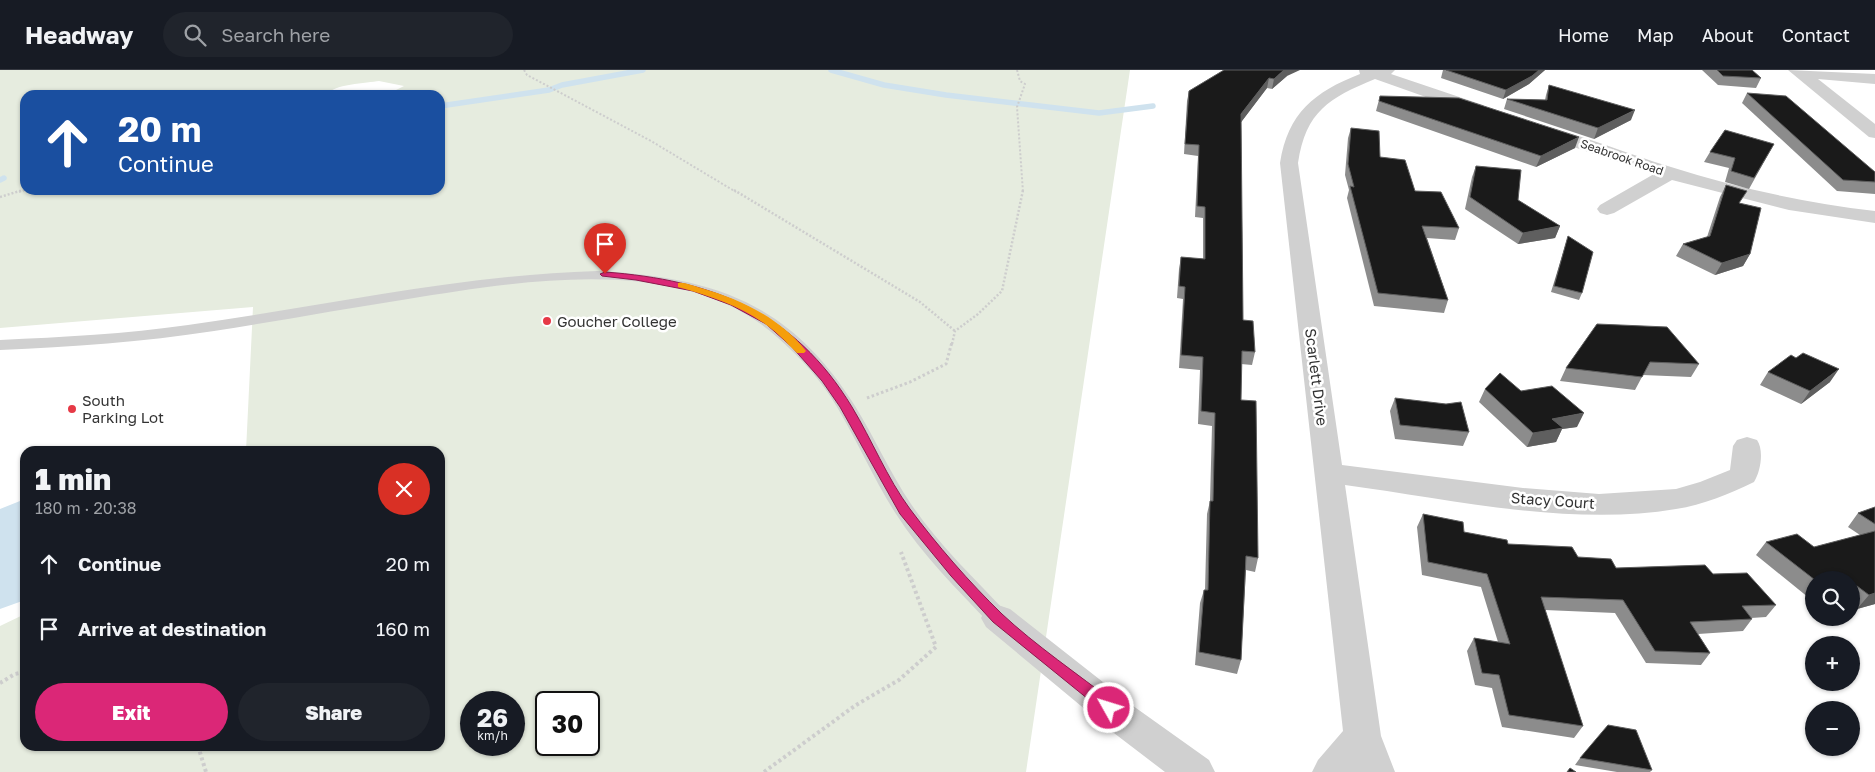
<!DOCTYPE html>
<html lang="en">
<head>
<meta charset="utf-8">
<style>
  :root { --surface:#171b24; --page:#20242c; --text:#f1f3f6; --muted:#9ea1a6; --line:#363941; --accent:#db2777 }
  body { margin:0; font-family:"Golos Text",sans-serif; background:var(--page); color:var(--text); height:100vh; display:flex; flex-direction:column; font-size:19px; white-space:nowrap }
  * { box-sizing:border-box; margin:0 }
  p { font-size:16px; color:var(--muted) }
  .icon { flex:none; width:28px; height:28px; fill:none; stroke:currentColor; stroke-width:2; stroke-linecap:round; stroke-linejoin:round }
  .map { position:relative; flex:1; overflow:hidden }
  .drawer { position:absolute; left:20px; top:376px; width:425px; height:305px; display:flex; flex-direction:column; background:var(--surface); border-radius:15px; box-shadow:0 1px 4px #0004 }
  .drawer>* { flex:none }
  .top-card { position:absolute; left:20px; top:20px; width:425px; height:105px; border-radius:15px; box-shadow:0 1px 4px #0004; background:#1a4fa0; color:#fff; overflow:hidden }
  .buttons { position:absolute; left:1805px; top:501px; display:grid; gap:10px }
  .buttons a { display:grid; place-items:center; width:55px; height:55px; border-radius:50%; background:var(--surface); box-shadow:0 1px 4px #0004; font-size:25px }
  .speed { position:absolute; left:460px; top:621px; display:flex; gap:10px; font-size:25px; font-weight:700; text-align:center }
  .speed>* { display:grid; place-content:center; width:65px; height:65px; border-radius:50%; background:var(--surface); box-shadow:0 1px 4px #0004; line-height:1 }
  .speed small { font-size:12px; font-weight:400 }
  .speed .limit { border:2px solid #111; border-radius:8px; background:#fff; color:#111 }
  .pin { position:absolute; display:grid; place-items:center; width:42px; height:42px; color:#fff; margin:-51px -21px; border-radius:50% 50% 50% 0; rotate:-45deg; box-shadow:0 0 5px #0007 }
  .pin .icon { rotate:45deg }
  .me { position:absolute; width:55px; margin:-28px; rotate:309deg; stroke-linejoin:round; filter:drop-shadow(0 0 4px #0008) }
  .turn { display:flex; align-items:center; gap:18px; height:105px; padding:0 15px; font-size:22px }
  .turn .icon { width:65px; height:65px; stroke-width:2.5 }
  .turn b { display:block; font-size:35px; line-height:42px }
  .round { display:grid; place-items:center; flex:none; width:52px; height:52px; border-radius:26px; background:var(--page) }
  .headline { display:flex; align-items:center; justify-content:space-between; height:85px; padding:0 15px }
  h1 { font-size:30px; font-weight:800; line-height:38px }
  .cta { display:flex; gap:10px; margin-top:auto; padding:10px 15px }
  .cta a { flex:1; height:58px; border-radius:30px; background:var(--accent); color:#fff; font-size:20px; font-weight:800; line-height:58px; text-align:center }
  .cta a+a { background:var(--page); color:var(--text) }
  ul { padding:0; list-style:none }
  li { display:flex; align-items:center; gap:15px; height:65px; padding:0 15px }
  li div { flex:1 }
  li b { display:block; font-size:19px }
  li em { font-style:normal }
  header { display:flex; align-items:center; gap:30px; box-sizing:border-box; height:70px; padding:0 25px; background:var(--surface); border-bottom:1px solid var(--line) }
  header strong { font-size:24px }
  nav { display:flex; gap:28px; margin-inline-start:auto; font-size:18px }
  .search { width:350px; height:45px; background:var(--page); display:flex; align-items:center; gap:12px; box-sizing:border-box; padding:0 18px; border-radius:28px; color:var(--muted); font-size:19px }
  .map>svg:first-child { display:block }
</style>
</head>
<body>
<header>
<strong>Headway</strong>
<div class="search"><svg class="icon" aria-label="search" viewBox="0 0 24 24"><circle cx="10" cy="10" r="6"/><path d="M15 15l6 6"/></svg>Search here</div>
<nav><a>Home</a><a>Map</a><a>About</a><a>Contact</a></nav>
</header>
<div class="map">
<svg width="1875" height="702" viewBox="0 0 1875 702">
  <rect width="100%" height="100%" fill="#fff"/>
  <path fill="#e6ecdf" fill-rule="evenodd" d="M0 0H1130L1026 702H0V556L25 544V676H440V381H246L253 237 0 258ZM379 11 404 16 386 25H440V120H25V25H328C331 14 368 13 379 11ZM471 632H514V675H471ZM546 632H589V675H546Z"/>
  <path fill="#cfe2ee" d="M25 429V530L0 539V439Z"/>
  <g fill="none" stroke-linecap="round" stroke-linejoin="round">
    <path stroke="#cfe2ee" stroke-width="5.5" d="M831 0 884 15 946 25 1099 43 1153 36
      M440 36 549 20 562 15 643 0
      M0 110 4 108"/>
    <path stroke="#cdcdcd" stroke-width="2" stroke-dasharray="2 2" stroke-linecap="butt" d="M524 0 527 5 651 71 736 122
      M1017 0 1020 11 1025 14 1017 37 1023 122
      M358 25 368 22
      M19 122 25 120"/>
    <path stroke="#cdcdcd" stroke-width="2.5" stroke-dasharray="2 2" stroke-linecap="butt" d="M734 120 920 232 955 261
      M0 127 23 120
      M952 274 955 261 978 244 1002 221 1023 120"/>
    <path stroke="#cdcdcd" stroke-width="3" stroke-dasharray="2.5 2.5" stroke-linecap="butt" d="M867 328 910 312 946 294 952 272"/>
    <path stroke="#cdcdcd" stroke-width="4" stroke-dasharray="3 3" stroke-linecap="butt" d="M0 613 15 604 25 602
      M198 676 206 702
      M764 702 856 635 899 610 936 577 901 482"/>
    <path fill="#d0d0d0" fill-rule="evenodd" d="M597 201C713 207 790 232 855 336 875 368 890 403 911 434 938 474 973 507 1006 542L1010 548 1006 554 998 557 990 554C957 519 922 485 896 444 874 410 858 372 837 337 822 311 800 287 777 267 682 182 523 211 408 229 343 239 279 251 214 261 143 272 72 277 0 280V270C63 267 126 264 188 255 325 236 459 205 597 201Z"/>
    <path fill="#d0d0d0" fill-rule="evenodd" d="M1359 0H1395L1391 4 1483 35 1486 39 1483 43H1471L1375 9C1329 28 1306 41 1298 93L1342 395 1523 418 1599 424 1676 419 1700 412 1730 400 1733 376 1737 370 1747 367 1757 370C1764 380 1761 401 1754 412 1729 424 1703 435 1676 439 1571 457 1449 429 1345 415L1381 666 1395 702H1312L1318 690 1343 661 1280 93C1288 43 1314 22 1360 4Z
      M1541 55C1585 66 1628 84 1671 97 1738 118 1805 133 1875 141V153L1789 140 1672 110 1614 143 1607 145 1600 143 1597 139 1600 135 1654 104 1535 64 1532 60 1535 56Z
      M998 535 1010 539 1136 638 1209 690 1215 702H1165L1110 660 986 557 981 548 986 539Z"/>
    <path fill="#d0d0d0" fill-rule="evenodd" d="M1788 0 1875 4V14L1818 9 1875 54V68L1869 67Z"/>
  </g>
  <path fill="#8c8c8c" d="M1224 0 1287 6 1272 19 1267 18 1241 52 1243 250 1255 282 1252 295 1241 294V330L1258 488 1255 502 1246 500 1241 590 1237 604 1195 595 1200 533 1204 520H1205L1207 444 1210 431 1212 356 1198 354 1200 300 1179 298 1183 229 1177 228 1179 199 1181 187 1203 189V148L1195 147 1198 86 1184 84 1187 31 1189 21Z
    M1443 0H1545L1529 14 1503 29 1441 8Z
    M1702 0H1752L1761 8 1756 18 1718 15Z
    M1549 15 1631 50 1594 69 1504 39 1507 29 1545 30 1546 25Z
    M1747 23 1875 102V124L1837 121 1742 33Z
    M1380 26 1575 78 1536 97 1376 41Z
    M1351 58 1415 121 1459 158 1455 170 1427 168 1448 230 1444 243 1374 236 1347 128 1349 120 1345 105 1348 68Z
    M1774 74 1749 119 1725 112 1729 98 1704 92 1710 82Z
    M1476 96 1518 130 1560 156 1555 168 1518 174 1465 139 1472 107Z
    M1726 115 1740 133 1750 184 1743 196 1715 205 1676 186 1683 174 1707 167 1720 127Z
    M1568 166 1582 223 1579 230 1551 222 1566 173Z
    M1597 254 1699 294 1691 307 1643 305 1635 320 1560 311 1566 298Z
    M1768 302 1830 312 1801 334 1760 315Z
    M1485 319 1521 321 1577 357 1562 359 1556 372 1527 377 1479 332Z
    M1395 328 1469 362 1463 376 1395 369 1390 341Z
    M1875 437V534L1857 539 1851 535V510H1814V532L1756 485 1766 472 1814 477 1860 465 1848 457 1858 443Z
    M1423 444 1464 462 1508 474 1578 487 1616 498 1713 504 1776 535 1766 547 1751 548 1752 549 1743 561 1698 564 1710 583 1701 595 1646 593 1615 543 1545 540 1583 656 1574 668 1502 657 1492 618 1475 615 1467 581 1474 568 1498 572 1481 517 1422 505 1417 457Z
    M1580 688 1652 700 1650 702H1617L1575 695Z"/>
  <path fill="#5f5f5f" d="M1284 0H1300L1287 6 1272 19 1274 9Z
    M1539 0H1545L1529 14 1503 29 1506 20Z
    M1269 8 1267 18 1239 55 1241 44Z
    M1635 40 1631 50 1594 69 1598 58Z
    M1579 67 1575 78 1536 97 1541 86Z
    M1560 156 1555 168 1518 174 1523 163Z
    M1750 184 1743 196 1715 205 1722 193Z
    M1839 299 1830 312 1801 334 1810 321Z
    M1584 343 1577 357 1562 359 1556 372 1527 377 1533 363 1552 349Z
    M1857 516 1851 523V518Z
    M1875 523V534L1857 539 1869 525Z"/>
  <path fill="#1a1a1a" stroke="#5f5f5f" d="M1224 0H1284L1274 9 1269 8 1241 44 1243 250 1253 251 1255 282 1242 281 1241 330 1256 331 1258 488 1246 486 1241 590 1199 582 1204 520H1208L1210 431H1213L1215 343 1201 341 1203 287 1181 285 1185 217 1179 216 1181 187 1205 189V137L1197 136 1199 75 1185 74 1189 21Z
    M1446 0H1539L1532 6 1506 20Z
    M1717 0H1752L1761 8 1723 6Z
    M1549 15 1635 40 1598 58 1507 29 1547 30Z
    M1747 23 1786 26 1875 102V112L1843 110Z
    M1380 26 1459 28 1579 67 1541 86 1379 31Z
    M1351 58 1379 61 1380 87 1405 90 1415 121 1441 122 1459 158 1422 156 1448 230 1378 223 1350 116 1354 117 1348 94Z
    M1725 60 1774 74 1754 108 1731 101 1735 88 1710 82Z
    M1476 96 1521 100 1518 130 1560 156 1523 163 1470 127Z
    M1726 115 1747 121 1739 133 1761 138 1750 184 1722 193 1683 174 1710 166Z
    M1568 166 1593 182 1582 223 1554 216Z
    M1597 254 1667 257 1699 294 1650 292 1642 307 1566 298Z
    M1803 283 1839 299 1810 321 1768 302 1791 285 1796 288Z
    M1500 303 1521 321 1552 316 1584 343 1552 349 1563 358 1533 363 1485 319Z
    M1395 328 1446 334 1461 332 1469 362 1400 355Z
    M1875 437V454L1858 443Z
    M1423 444 1463 452 1464 462 1507 470 1508 474 1572 477 1578 487 1611 489 1616 498 1705 495 1713 504 1747 503 1776 535 1742 536 1752 549 1690 552 1710 583 1655 581 1623 530 1541 527 1583 656 1509 645 1499 605 1482 603 1474 568 1510 574 1487 504 1428 492Z
    M1875 461V523L1869 525 1857 516 1851 518V510H1815L1766 472 1797 464 1814 477Z
    M1608 655 1636 660 1652 700 1580 688Z
    M1570 698 1576 702H1567Z"/>
  <path fill="#db2777" stroke="#8e194d" d="M605 202C712 210 794 241 852 337 872 370 887 408 910 439 937 475 969 512 1002 544 1035 575 1079 605 1115 633L1117 638 1115 642 1109 644 1104 642 993 552 951 506 900 444 840 337 822 311 792 277 766 254 731 235 693 221 636 210 602 206 600 204Z"/>
  <path fill="#f59e0b" d="M678 213C685 212 693 216 701 218 740 229 780 248 806 281L804 283H797C787 273 777 262 765 254 739 235 709 226 678 217Z"/>
  <g fill="#e63946" stroke="#fff" stroke-width="2">
    <circle cx="547" cy="251" r="5"/>
    <circle cx="72" cy="339" r="5"/>
  </g>
  <g text-anchor="middle" dominant-baseline="central" stroke-width="5" stroke-linejoin="round" paint-order="stroke">
    <g font-size="12" fill="#333" stroke="#fff">
      <text transform="translate(1622 87) rotate(19)">Seabrook Road</text>
    </g>
    <g font-size="15" fill="#333" stroke="#fff" text-anchor="start">
      <text x="557" y="251">Goucher College</text>
      <text x="82" y="330">South<tspan x="82" dy="17">Parking Lot</tspan></text>
    </g>
    <g font-size="15" fill="#333" stroke="#fff">
      <text transform="translate(1317 307) rotate(83)">Scarlett Drive</text>
      <text transform="translate(1553 430) rotate(4)">Stacy Court</text>
    </g>
  </g>
</svg>
<div class="buttons">
<a><svg class="icon" aria-label="search" viewBox="0 0 24 24"><circle cx="10" cy="10" r="6"/><path d="M15 15l6 6"/></svg></a>
<a>+</a>
<a>−</a>
</div>
<div class="speed"><div>26<small>km/h</small></div><div class="limit">30</div></div>
<div class="pin" style="left:605px;top:204px;background:#d93025"><svg class="icon" aria-label="arrive" viewBox="0 0 24 24"><path d="M6 21V4h12l-3 4 3 4H6"/></svg></div>
<svg class="me" style="left:1109px;top:638px" viewBox="-20 -20 40 40"><circle r="17" fill="#db2777" stroke="#fff" stroke-width="3"/><path d="M0-11L8 9 0 5-8 9z" fill="#fff"/></svg>
<div class="top-card">
<div class="turn"><svg class="icon" aria-label="ahead" viewBox="0 0 24 24"><path d="M12 20V5M6 11l6-6 6 6"/></svg><div><b>20 m</b>Continue</div></div>
</div>
<section class="drawer">
<div class="headline"><div><h1>1 min</h1><p>180 m · 20:38</p></div><a class="round" style="background:#d93025;color:#fff"><svg class="icon" aria-label="close" viewBox="0 0 24 24"><path d="M6 6l12 12M18 6L6 18"/></svg></a></div>
<ul>
<li><svg class="icon" aria-label="ahead" viewBox="0 0 24 24"><path d="M12 20V5M6 11l6-6 6 6"/></svg><div><b>Continue</b></div><em>20 m</em></li>
<li><svg class="icon" aria-label="arrive" viewBox="0 0 24 24"><path d="M6 21V4h12l-3 4 3 4H6"/></svg><div><b>Arrive at destination</b></div><em>160 m</em></li>
</ul>
<div class="cta"><a>Exit</a><a>Share</a></div>
</section>
</div>
</body>
</html>
